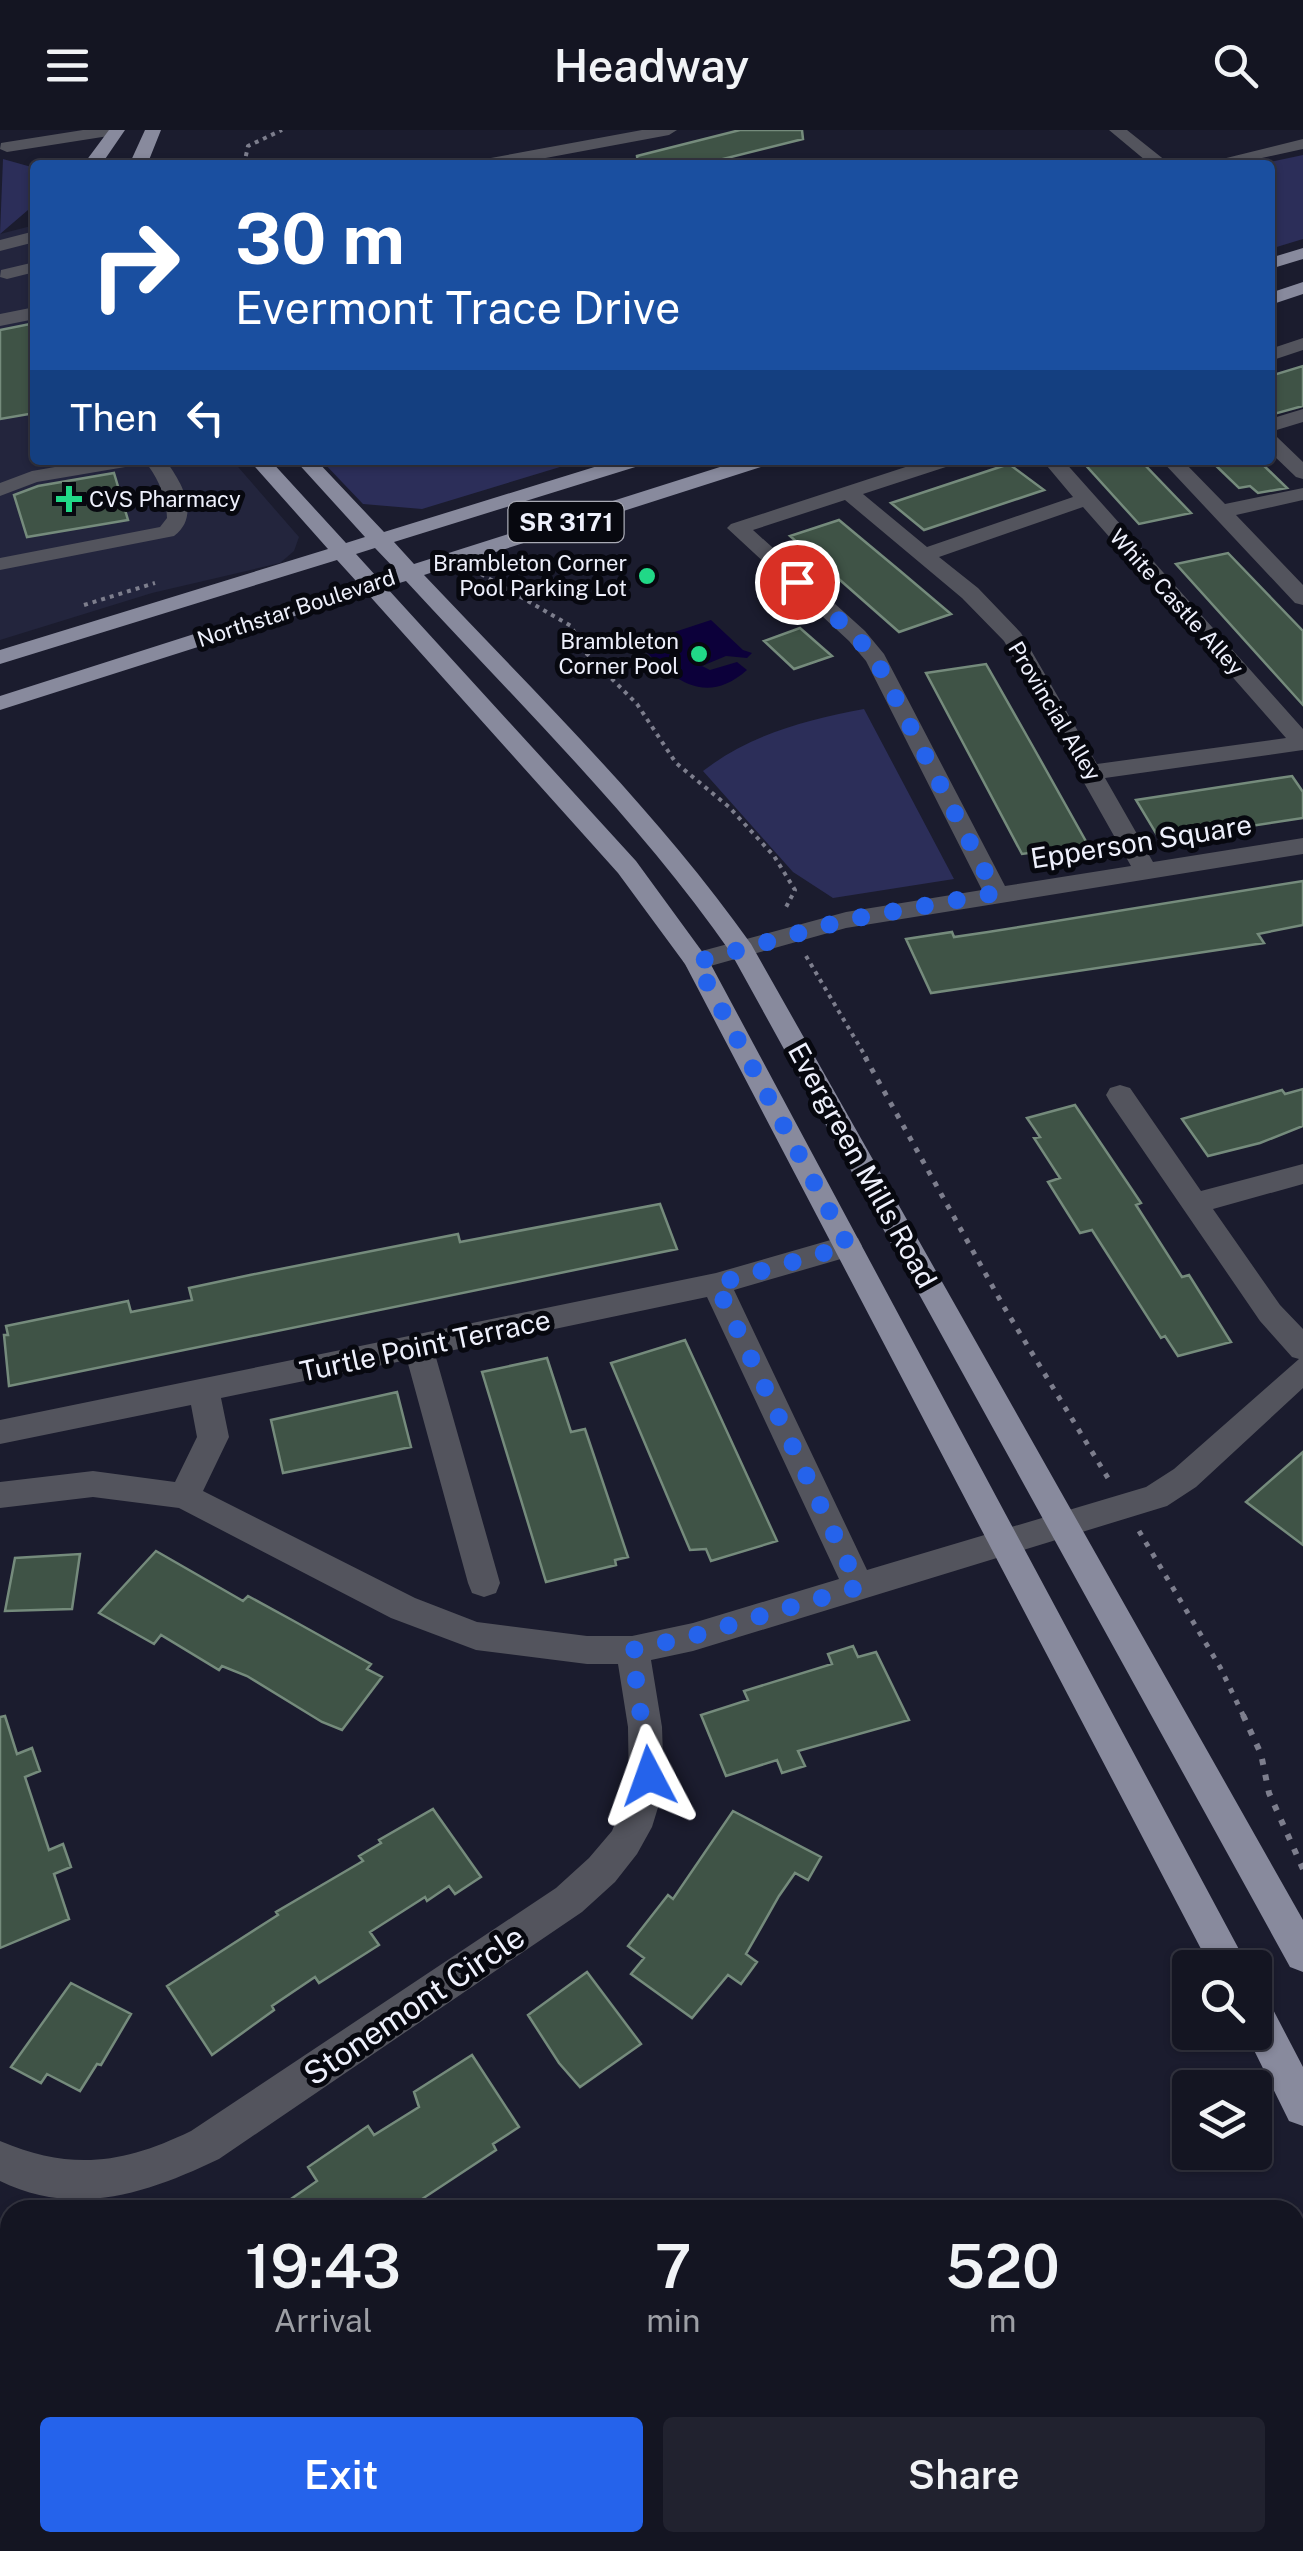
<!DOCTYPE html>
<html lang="en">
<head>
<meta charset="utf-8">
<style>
  :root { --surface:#141522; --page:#21222f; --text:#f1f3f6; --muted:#9d9fa5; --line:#333440; --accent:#2563eb }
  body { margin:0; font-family:"Public Sans",sans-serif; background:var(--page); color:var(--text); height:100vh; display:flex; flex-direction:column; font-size:38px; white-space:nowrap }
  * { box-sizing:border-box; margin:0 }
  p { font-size:32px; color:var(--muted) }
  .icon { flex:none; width:55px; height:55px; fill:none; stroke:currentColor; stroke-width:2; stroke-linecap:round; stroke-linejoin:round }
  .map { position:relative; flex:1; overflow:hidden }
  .sheet { position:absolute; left:0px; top:2070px; width:1305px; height:352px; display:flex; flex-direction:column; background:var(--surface); border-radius:30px 30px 0 0; box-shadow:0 2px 8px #0004,0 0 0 2px var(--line) }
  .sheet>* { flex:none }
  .guide { position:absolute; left:30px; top:30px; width:1245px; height:305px; border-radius:10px; box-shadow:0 2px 8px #0004,0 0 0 2px var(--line); background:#1a4fa0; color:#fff; overflow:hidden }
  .controls { position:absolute; left:1172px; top:1820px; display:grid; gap:20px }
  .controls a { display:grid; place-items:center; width:100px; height:100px; border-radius:10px; background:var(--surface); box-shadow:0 2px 8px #0004,0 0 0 2px var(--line); font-size:50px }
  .pin { position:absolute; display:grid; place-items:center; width:85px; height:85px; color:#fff; margin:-42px; border:5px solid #fff; border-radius:50%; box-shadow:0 2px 10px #0007 }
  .me { position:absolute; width:110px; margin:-55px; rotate:356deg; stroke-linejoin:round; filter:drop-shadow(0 0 8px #0008) }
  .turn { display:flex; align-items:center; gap:35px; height:210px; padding:0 40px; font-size:45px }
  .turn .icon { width:130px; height:130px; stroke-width:2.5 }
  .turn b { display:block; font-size:70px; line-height:85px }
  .then { display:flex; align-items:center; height:95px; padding:0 40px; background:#0003; gap:20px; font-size:38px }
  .eta { display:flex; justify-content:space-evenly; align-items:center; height:170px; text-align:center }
  .eta b { font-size:60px; font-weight:600; line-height:70px }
  .action { display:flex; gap:20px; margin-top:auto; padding:20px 40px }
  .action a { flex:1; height:115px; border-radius:10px; background:var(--accent); color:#fff; font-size:40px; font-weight:600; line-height:115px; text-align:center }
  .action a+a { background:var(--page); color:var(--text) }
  header { display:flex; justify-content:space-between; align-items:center; height:130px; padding:0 40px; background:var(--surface); font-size:45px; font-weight:600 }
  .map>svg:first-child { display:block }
</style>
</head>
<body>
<header><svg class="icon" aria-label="menu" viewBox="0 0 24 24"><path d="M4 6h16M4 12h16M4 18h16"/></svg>Headway<svg class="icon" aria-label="search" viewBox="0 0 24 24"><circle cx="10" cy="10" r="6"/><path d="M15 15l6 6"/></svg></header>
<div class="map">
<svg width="1303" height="2421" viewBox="0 0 1303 2421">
  <rect width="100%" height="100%" fill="#1b1c2e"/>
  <path fill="#23253d" d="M35 95V330H232L299 407 294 421 280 433 152 463 0 510V104Z"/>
  <path fill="#2c2e59" d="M1303 25V109L1270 119V35H1256Z
    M3 29 35 38V74L0 104Z
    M321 330H583L422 379 363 374Z
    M864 579 954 749 833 768 793 742 703 641C751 604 806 590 864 579Z"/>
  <path fill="#0c003a" d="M711 490 743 520 752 523 747 528 726 526 702 536 710 540 737 532 747 540C703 579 670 546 638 514Z"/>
  <path fill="#3f5346" stroke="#758b7c" stroke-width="2.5" d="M740 0H802L803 9 699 35H638L637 26Z
    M35 193V283L0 289V200Z
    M1303 236V276L1270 285V246Z
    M1081 330H1140L1191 383 1139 394Z
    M1210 330H1258L1287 358 1258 363 1250 356 1239 358Z
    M1009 334 1044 360 924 400 891 373Z
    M114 343 128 390 27 407 14 365 38 356Z
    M839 390 899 440 951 484 899 502 790 406Z
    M1228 423 1303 501V575L1176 434Z
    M800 498 832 526 794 539 764 511Z
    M986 534 1032 615 1088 715 1022 724 926 543Z
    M1292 646 1303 662V688L1160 710 1136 670Z
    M1303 751V795L1258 804 1264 813 931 863 906 809 952 802 954 807 988 802Z
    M1303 959V996L1260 1013 1208 1026 1182 989 1282 960 1285 964Z
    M1075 975 1141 1073 1136 1075 1182 1147 1189 1145 1231 1212 1178 1226 1165 1206 1161 1208 1092 1100 1080 1103 1048 1052 1060 1048 1034 1008 1040 1007 1027 988Z
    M660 1074 677 1119 9 1256 4 1205H8L6 1196 128 1171 131 1182 192 1170 189 1158 250 1145 458 1104 460 1112Z
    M685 1210 777 1411 711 1431 706 1419 690 1420 611 1233Z
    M547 1228 571 1302 585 1299 628 1427 615 1430 616 1435 546 1452 482 1242Z
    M397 1262 411 1317 283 1343 271 1290Z
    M1303 1322V1415L1246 1372Z
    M156 1421 243 1471 248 1466 292 1490 371 1534 367 1539 382 1547 342 1600 322 1592 247 1546 222 1536 219 1540 161 1505 154 1514 99 1483Z
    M80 1424 72 1479 5 1481 15 1428Z
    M853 1516 858 1527 876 1522 909 1590 798 1621 805 1636 782 1643 777 1630 726 1646 701 1585 748 1570 744 1561 832 1534 828 1524Z
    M5 1586 17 1624 32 1618 40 1641 25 1647 49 1720 63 1714 71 1737 54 1744 69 1789 0 1818V1587Z
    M433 1679 481 1747 455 1764 449 1756 427 1771 425 1767 370 1802 379 1815 319 1853 315 1847 272 1876 274 1880 212 1925 167 1856 278 1785 276 1782 363 1731 359 1726 381 1713 379 1710Z
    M733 1681 821 1727 808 1750 795 1743 779 1766 746 1824 757 1832 741 1854 728 1845 692 1888 631 1844 644 1828 628 1816 668 1765 673 1769Z
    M587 1842 641 1914 580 1957 559 1933 528 1885Z
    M71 1853 131 1884 101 1935 97 1934 80 1961 47 1944 41 1953 11 1937Z
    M472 1925 519 1997 493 2014 496 2020 419 2071 425 2080H275L317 2051 308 2037 368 1996 374 2005 419 1977 414 1962Z"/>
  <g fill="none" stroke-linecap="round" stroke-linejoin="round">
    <path stroke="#7d7e8d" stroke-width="4" stroke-dasharray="4 5" stroke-linecap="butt" d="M244 35 248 16 282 0
      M787 334 801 330
      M481 444 571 496 585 522 637 574 676 633 729 677 774 726 795 760 784 781
      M84 475 155 453
      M806 826 867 929"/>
    <path stroke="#7d7e8d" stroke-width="5" stroke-dasharray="5 8" stroke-linecap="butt" d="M865 927 1004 1177 1111 1353
      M1139 1401 1220 1537 1244 1587"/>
    <path stroke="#7d7e8d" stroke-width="6" stroke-dasharray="6 10" stroke-linecap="butt" d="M1243 1585 1261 1624 1269 1663 1303 1739"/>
    <path fill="#53545d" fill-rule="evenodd" d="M83 0H123L115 5 7 22 0 19 1 13 7 12Z
      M642 0H677L669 5 508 35H471L480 30Z
      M1109 0H1127L1171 35H1151Z
      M1303 9V19L1230 35H1198Z
      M35 101V112L0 121V110Z
      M35 132V142L7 149 0 147 1 140Z
      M35 177V189L0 196V184Z
      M1303 208V220L1270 231V219Z
      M1303 279V292L1270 302V289Z
      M1270 305 1277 307 1303 332V349L1296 347 1270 322Z
      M95 330H141L131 336 37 352 0 366V353L32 341Z
      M144 330H165C182 352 201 386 174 406L0 440V428L160 397 167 388C166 365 158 348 144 330Z
      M927 330H958L955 334 863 364 927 417 1073 367 1042 330H1063L1303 599V620L1105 648 1153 732 1303 708V724L846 798 696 840 687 837 683 831 687 825 846 782 982 760 866 531 849 511 727 398 731 394ZM845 370 962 468 1004 511 1131 736 1005 756 884 524 865 501 753 400ZM1083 377 1286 608 1097 634 1021 503 978 458 939 427Z
      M1161 330H1182L1225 374 1303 358V370L1236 385 1303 455V475L1295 473Z
      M1120 955 1130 958 1201 1061 1303 1034V1054L1213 1079 1280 1175 1303 1199V1258L1196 1357 1167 1376 693 1521 651 1530 662 1597 664 1658 652 1697 637 1724 615 1752 582 1782 219 2029C148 2063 75 2088 0 2051V2011C71 2041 123 2034 191 2001L556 1758 589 1728 612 1701 629 1658 628 1597 618 1534H587L476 1520 391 1488 179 1378 93 1367 0 1378V1352L93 1341 175 1352 197 1307 191 1275 0 1314V1290L716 1143 848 1105 858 1108 862 1116 858 1124 734 1160 867 1440 1146 1357 1174 1339 1299 1229 1292 1227 1260 1191 1110 972 1106 965 1110 958ZM707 1167 839 1449 693 1493 632 1506H587L477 1492 415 1468 203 1361 229 1307 221 1268 407 1230 468 1453 472 1463 484 1467 496 1463 500 1453 435 1224Z
      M1303 2214V2256L1295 2258V2216Z
      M1174 2412H1217L1220 2421H1176Z"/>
    <path fill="#888a9d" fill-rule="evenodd" d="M109 0H125L101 35H83Z
      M145 0H161L147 35H129Z
      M1303 118V129L1270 139V128Z
      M1303 152V164L1270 175V163Z
      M249 330H270L346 413 365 407 295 330H316L384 402 617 330H648L645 334 394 412 414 434 742 330H773L770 334 424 445C537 565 656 680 751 814L1303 1790V1842L1290 1837 731 823C637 688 517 572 406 451L386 457 636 731 709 831 1249 1838H1211L685 834 618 743 367 463 0 580V566L357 452 337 430 0 534V520L328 419ZM375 418 396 440 376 446 356 424Z
      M1255 1865 1268 1870 1303 1937V1996L1289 1991 1245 1902H1255Z"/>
  </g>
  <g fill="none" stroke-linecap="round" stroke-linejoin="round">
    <path stroke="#2563eb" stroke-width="18" stroke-dasharray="0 32.4" d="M649 1646 632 1520 693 1506 859 1457 716 1154 848 1116 696 832 846 790 996 763 876 530 856 506 797 452"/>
  </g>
  <g fill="#21d887" stroke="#07080f" stroke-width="4">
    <path d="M64 354h10v10h10v10h-10v10h-10v-10h-10v-10h10z"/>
    <circle cx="647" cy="446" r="10"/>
    <circle cx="699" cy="524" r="10"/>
  </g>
  <g text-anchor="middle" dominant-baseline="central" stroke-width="10" stroke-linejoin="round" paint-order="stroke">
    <g font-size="22" fill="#eef0fc" stroke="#07080f" text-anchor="end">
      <text x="89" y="369" text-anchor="start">CVS Pharmacy</text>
      <text x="627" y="433">Brambleton Corner<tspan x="627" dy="25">Pool Parking Lot</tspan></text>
      <text x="679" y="511">Brambleton<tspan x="679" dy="25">Corner Pool</tspan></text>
    </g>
    <g font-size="22" fill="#eef0fc" stroke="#07080f">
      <text transform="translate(1177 472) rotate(48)">White Castle Alley</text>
      <text transform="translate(296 478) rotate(-18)">Northstar Boulevard</text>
      <text transform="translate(1055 581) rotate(59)">Provincial Alley</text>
    </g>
    <rect fill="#07080f" stroke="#a9aab5" stroke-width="2.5" x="508.5" y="372" width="115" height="40" rx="8"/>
    <g font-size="25" font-weight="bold" fill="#eef0fc">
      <text x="566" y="392">SR 3171</text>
    </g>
    <g font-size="28" fill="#eef0fc" stroke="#07080f">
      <text transform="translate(1141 711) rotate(-9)">Epperson Square</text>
      <text transform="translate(863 1035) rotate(61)">Evergreen Mills Road</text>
      <text transform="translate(425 1215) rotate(-12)">Turtle Point Terrace</text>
    </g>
    <g font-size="32" fill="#eef0fc" stroke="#07080f">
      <text transform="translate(414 1875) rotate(-34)">Stonemont Circle</text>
    </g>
  </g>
</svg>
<div class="controls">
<a><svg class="icon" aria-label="search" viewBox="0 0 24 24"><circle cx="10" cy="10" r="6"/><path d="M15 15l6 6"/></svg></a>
<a><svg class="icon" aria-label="layers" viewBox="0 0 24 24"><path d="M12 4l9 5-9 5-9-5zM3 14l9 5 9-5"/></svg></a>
</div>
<div class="pin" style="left:797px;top:452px;background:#d93025"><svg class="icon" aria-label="arrive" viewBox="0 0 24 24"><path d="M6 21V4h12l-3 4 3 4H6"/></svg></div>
<svg class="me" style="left:649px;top:1646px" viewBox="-20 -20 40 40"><path d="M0-17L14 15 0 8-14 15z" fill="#2563eb" stroke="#fff" stroke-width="4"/></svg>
<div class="guide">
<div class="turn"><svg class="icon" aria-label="right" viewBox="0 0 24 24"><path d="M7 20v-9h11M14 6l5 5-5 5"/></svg><div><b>30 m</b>Evermont Trace Drive</div></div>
<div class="then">Then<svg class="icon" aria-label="left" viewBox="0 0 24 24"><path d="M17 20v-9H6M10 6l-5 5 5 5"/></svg></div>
</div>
<section class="sheet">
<div class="eta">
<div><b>19:43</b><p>Arrival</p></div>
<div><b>7</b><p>min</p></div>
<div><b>520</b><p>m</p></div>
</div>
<div class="action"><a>Exit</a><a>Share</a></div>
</section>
</div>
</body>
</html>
